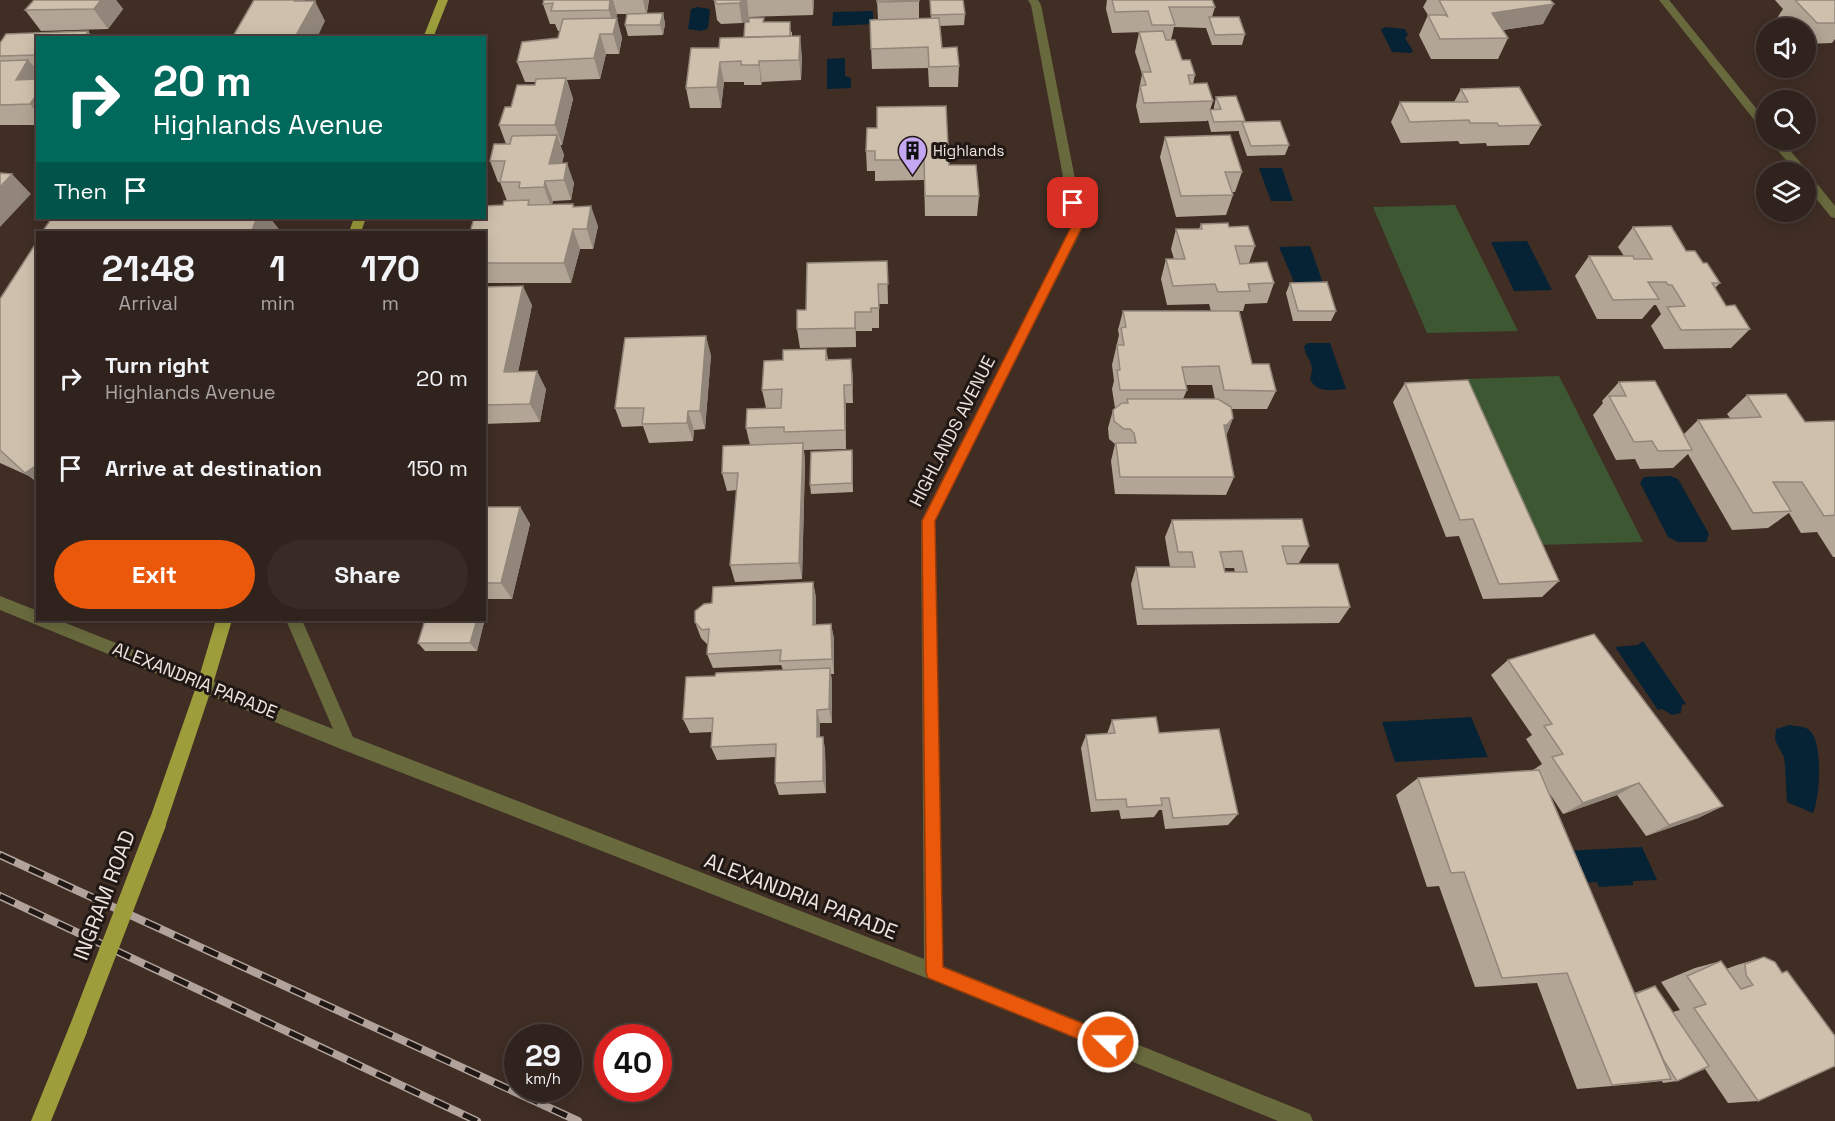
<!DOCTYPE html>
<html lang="en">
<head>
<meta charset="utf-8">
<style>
  :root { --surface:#30221c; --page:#382a25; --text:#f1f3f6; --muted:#a8a4a3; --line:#4b3f3b; --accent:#ea580c }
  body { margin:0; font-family:"Space Grotesk",sans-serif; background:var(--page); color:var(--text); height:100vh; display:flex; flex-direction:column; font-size:22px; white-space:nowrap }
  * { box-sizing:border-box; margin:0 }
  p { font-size:20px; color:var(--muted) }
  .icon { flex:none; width:33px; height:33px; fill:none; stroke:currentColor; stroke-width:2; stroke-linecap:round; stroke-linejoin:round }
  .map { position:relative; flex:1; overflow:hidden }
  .side { position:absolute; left:36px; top:231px; width:450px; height:390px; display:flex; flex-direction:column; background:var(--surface); border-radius:0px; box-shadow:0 3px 15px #0003,0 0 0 2px var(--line) }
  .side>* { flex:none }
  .banner { position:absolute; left:36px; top:36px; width:450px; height:183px; border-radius:0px; box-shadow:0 3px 15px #0003,0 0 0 2px var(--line); background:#00695c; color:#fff; overflow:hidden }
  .tools { position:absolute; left:1756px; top:18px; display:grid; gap:12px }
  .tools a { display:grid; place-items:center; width:60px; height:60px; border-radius:50%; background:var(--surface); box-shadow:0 3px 15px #0003,0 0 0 2px var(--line); font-size:30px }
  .speed { position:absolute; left:504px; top:1024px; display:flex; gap:12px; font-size:30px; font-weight:700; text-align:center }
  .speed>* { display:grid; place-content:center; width:78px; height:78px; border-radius:50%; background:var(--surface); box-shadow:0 3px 15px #0003,0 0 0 2px var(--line); line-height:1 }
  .speed small { font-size:15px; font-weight:400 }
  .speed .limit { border:9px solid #d22; background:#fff; color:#111 }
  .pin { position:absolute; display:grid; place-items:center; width:51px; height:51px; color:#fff; margin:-26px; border-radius:12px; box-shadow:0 3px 9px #0006 }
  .me { position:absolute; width:66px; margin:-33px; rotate:292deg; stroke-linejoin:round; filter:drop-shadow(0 0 4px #0008) }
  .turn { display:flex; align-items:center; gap:21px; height:126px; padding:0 18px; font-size:27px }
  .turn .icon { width:78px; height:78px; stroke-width:2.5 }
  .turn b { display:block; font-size:42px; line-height:51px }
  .then { display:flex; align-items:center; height:57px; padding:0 18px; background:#0003; gap:12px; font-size:22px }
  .eta { display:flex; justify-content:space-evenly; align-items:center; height:102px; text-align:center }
  .eta b { font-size:36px; font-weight:600; line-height:42px }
  .primary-button { display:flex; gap:12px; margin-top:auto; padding:12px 18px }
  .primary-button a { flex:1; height:69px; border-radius:36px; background:var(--accent); color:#fff; font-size:24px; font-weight:600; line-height:69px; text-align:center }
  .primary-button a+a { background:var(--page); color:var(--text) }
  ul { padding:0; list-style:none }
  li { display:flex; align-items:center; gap:18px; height:90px; padding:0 18px }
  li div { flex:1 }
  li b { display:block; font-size:22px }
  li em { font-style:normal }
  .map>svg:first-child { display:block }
</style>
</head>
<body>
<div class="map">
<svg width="1835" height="1121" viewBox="0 0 1835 1121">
  <rect width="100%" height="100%" fill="#402e25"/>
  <path fill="#3e5733" d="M1455 205 1518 331 1427 333 1373 207Z
    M1559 376 1643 542 1538 545 1465 379Z"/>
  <path fill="#062235" d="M697 7 710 9 708 28 702 31 688 29 691 9Z
    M873 11V24L832 26 833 12Z
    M1385 27 1405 29 1408 35 1405 38 1413 51 1411 53 1392 52 1381 30Z
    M845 58V76L851 78V88L827 89V59Z
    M1282 168 1293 201H1271L1259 168Z
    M1527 241 1552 290 1514 291 1491 242Z
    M1310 246 1325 289 1291 284 1294 282 1279 247Z
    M1308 343H1330L1346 389C1333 390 1317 394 1310 379 1316 361 1306 361 1304 346Z
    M1670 476 1678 479 1709 534 1706 542H1678L1668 537 1640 483 1644 477Z
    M1643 641 1686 704 1682 705 1681 713 1672 715 1662 709 1658 710 1615 647 1638 645Z
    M1471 717 1488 757 1395 762 1382 722Z
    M1789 725C1794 726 1803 726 1808 729 1824 739 1820 798 1813 813L1787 802 1785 767 1784 757 1775 740 1776 729Z
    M1642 847 1657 880 1633 881V885L1599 887 1597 882 1576 883 1563 851Z"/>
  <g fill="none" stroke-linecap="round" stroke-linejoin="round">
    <path fill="#68693d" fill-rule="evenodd" d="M1028 0H1038L1041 5 1084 225 935 521 943 966 1310 1114 1313 1121H1278L934 981 341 749 0 610V596L38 611V620H58L333 729 286 620H302L353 737 924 959 921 521 1072 225 1031 5Z
      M1659 0H1669L1767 122V132L1763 131Z
      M1769 140H1781L1806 169V174L1810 175 1835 206V218L1831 217 1806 186V172H1796Z"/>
    <path fill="#9d9e3b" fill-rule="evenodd" d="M438 0H448L433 38H423Z
      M354 218H366L361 232H349Z
      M216 620H232L213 684 166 824 163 830 157 833 151 830 148 824 197 684Z
      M77 1022 84 1025 87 1032 51 1121H31L70 1025Z"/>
    <defs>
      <path id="rail" d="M0 855 578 1121
        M0 896 477 1121"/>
    </defs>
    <use href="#rail" stroke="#b1a39c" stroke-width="8"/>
    <use href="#rail" stroke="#201814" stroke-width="5" stroke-dasharray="16" stroke-linecap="butt"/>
    <path stroke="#9d9e3b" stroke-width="18" d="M77 1032 157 824"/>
  </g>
  <path fill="#b2a595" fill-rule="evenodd" d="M34 0H116L123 9 108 29 41 31 25 10Z
    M544 0H649L647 13H663L665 24 663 35 628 36 625 25 627 14H617L616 18 622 38 619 54H606L600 79 567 80 573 99 562 145H560L564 155 562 163 574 183 571 200 553 201 552 204H573L574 207 598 226 593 249H580L571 283H484V232L503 205 507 201 500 182H498L490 161 506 144 499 125 511 107 535 85V82H525L517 62 558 38 560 31H558L555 24H550L543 4Z
    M714 0H814L813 15 749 17V20L742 23 721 24 717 20Z
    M877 0H919V18H931L930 0 965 14 964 25 940 26 942 48 959 66 958 87H929L928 68 872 69 870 20 878 19Z
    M1107 0H1212L1215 7 1212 17 1245 34 1242 45H1212L1206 28 1174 27 1171 40 1182 60 1195 75 1193 84 1213 101 1210 110H1214V107L1216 97 1245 121 1244 122 1289 145 1285 155 1247 156 1239 133V131L1211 132 1208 120 1207 121 1140 123 1136 106 1142 74 1135 52 1139 32H1144L1112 33 1106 9Z
    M1427 0H1550L1543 24 1503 30 1508 38 1498 59H1431L1419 35 1428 15 1423 7Z
    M1775 0H1835V39L1832 43 1806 44V28H1787L1777 18 1783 9Z
    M764 18V22L792 32V36L802 56 801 80 762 82 761 85H744V82H724L721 108H690L686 88 719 48 744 37 749 22Z
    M88 31 93 38H38V125H0V43L6 34Z
    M1461 89 1541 125 1529 145 1487 146 1486 143 1460 144 1458 141 1401 143 1391 122 1400 102H1454Z
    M867 128 949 165 979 196 977 216H925L924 180 875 181V171H867L866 151Z
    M1165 137 1242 172 1235 192H1232L1233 195 1226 215 1176 217 1160 157Z
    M270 218 281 232H42Z
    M1201 224 1229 227 1255 246 1249 263 1274 283 1267 303 1245 304 1243 311H1230L1252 364 1276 391 1267 409H1231L1233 418 1226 436 1234 477 1226 495 1115 494 1111 461 1115 444 1109 439 1108 428 1113 410 1115 408 1112 389 1114 381 1112 365 1119 335 1118 330 1123 311H1211L1209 304 1167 305 1161 279 1166 259H1174L1171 249 1176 229H1199ZM1186 385H1212L1215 399H1183L1187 390Z
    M1633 227 1686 251 1703 263 1720 283 1715 288 1726 306 1750 329 1731 348 1664 349 1651 326 1661 314 1656 305H1654L1642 319H1597L1575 276 1589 256H1624L1618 247Z
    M38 240V483L29 476 0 463V299Z
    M887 261 888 304H879V328H872V331H856V347L800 348 797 329 806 310Z
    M1290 283 1336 311 1331 321H1293L1286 293Z
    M484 287 532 305 518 372 546 389 540 422 484 424Z
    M826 349 828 359H851L853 403H846V449L804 450 805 461 802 579 735 582 730 565 737 490 727 491 722 473 750 445 746 428 766 408 762 390 783 360Z
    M711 355 705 429 694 430 693 441 649 443 643 426 622 427 615 408Z
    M1619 382 1684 434 1698 420 1730 418 1727 414 1747 395 1805 422 1835 421V557H1833L1817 532 1801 533 1789 513 1768 528 1732 530 1688 454 1673 468 1640 469 1635 459 1616 460 1593 415 1603 403 1602 401Z
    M1405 383 1559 581 1542 597 1483 599 1459 536 1446 537 1393 402Z
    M853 459V492L811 494 810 485Z
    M484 507H520L530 524 512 599H484Z
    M1172 520 1309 546 1299 563H1287V564L1350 607 1339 623 1137 625 1131 584 1136 567H1170L1165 537ZM1224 568H1234L1235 572H1225Z
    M813 582 816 598V625L831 624 834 639V674H831L832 682V723H820V737H823L825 750 826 793 779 795 775 783V757L717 760 711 747 712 732 690 733 683 719 715 676 783 670 781 665 713 668 707 654 708 645 701 638 695 622 712 603Z
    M484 611 486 614 477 651H425L418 643 484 620Z
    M1508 660 1723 806 1698 818 1646 836 1617 795 1563 814 1550 794 1634 993 1655 986 1673 1012 1680 1010 1661 982 1695 968 1721 961 1726 969 1737 965 1764 957 1758 1101 1728 1103 1705 1069 1677 1081 1663 1083 1662 1081 1634 1084 1577 1089 1537 983 1475 987 1439 886 1427 887 1396 795 1418 778 1534 771 1533 770 1542 764 1526 739 1532 735 1491 675Z
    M1112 720 1159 733 1238 814 1228 825 1165 829 1162 810H1159L1154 817 1121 819 1119 810 1091 812 1081 748 1086 735 1107 734Z"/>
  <path fill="#918679" d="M87 0H116L123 9 108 29Z
    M296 0H304L310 10 315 1 325 21 317 38H295Z
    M610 0H613L617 14 614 30 609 10Z
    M643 0H649L646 14Z
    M744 0H747L749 20 742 23 739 3Z
    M812 0H814L813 15Z
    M1554 4 1543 24 1482 33 1492 13Z
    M663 13 665 24 663 35 660 25Z
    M617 18 622 38 619 54 613 34Z
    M88 31 93 38H84Z
    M600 34 606 54 600 79 594 58Z
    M800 36 802 56 801 80 799 60Z
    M28 60 38 71V92L16 80Z
    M759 61 762 82 761 85 759 65Z
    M720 62 724 82 721 108 717 87Z
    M566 78 573 99 562 145 555 125Z
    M38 93V114L30 104Z
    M557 135 564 155 557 181 549 164Z
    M567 163 574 183 571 200 564 180Z
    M12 174 31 194 0 227V187Z
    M545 181 553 201 551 207 544 187Z
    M591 206 598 226 593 249 587 229Z
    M257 218H270L281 232H254L252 230Z
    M573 229 580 249 571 283 564 263Z
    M523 286 532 305 514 391 504 372Z
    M855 312 856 331V347L855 328Z
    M706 336 711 355 705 429 700 411Z
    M851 359 853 377V403L852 385Z
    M537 371 546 389 540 422 530 404Z
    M844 385 846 403V449L845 430Z
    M688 411 694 430 693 441 687 423Z
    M1233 418 1226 436 1224 425Z
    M803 443 805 461 802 579 799 563Z
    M852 450 853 459V492L852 483Z
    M38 464V483L25 473Z
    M520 507 530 524 512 599 501 583Z
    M813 582 816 598V640L813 625Z
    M484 611 486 614 477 651 470 643 477 620H484Z
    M831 624 834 639V674L832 659Z
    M830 668 832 682V723L829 709Z
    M817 710 820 723V750L817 737Z
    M823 737 825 750 826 793 823 781Z
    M1639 783 1617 795 1563 814 1583 803Z
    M1723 806 1698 818 1646 836 1669 825Z"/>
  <path fill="#cfc0ad" stroke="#918679" stroke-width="1.5" fill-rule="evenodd" d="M34 0H101L94 9 25 10Z
    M254 0H296L295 1H315L295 37 232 38Z
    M544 0H610L609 10 551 11 553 3 543 4Z
    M714 0H744L739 3 717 4Z
    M877 0H919V1L877 2Z
    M930 0H963L965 14 931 15Z
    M1112 0H1212L1215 7H1169L1175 25H1152L1148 11 1115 12Z
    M1439 0H1550L1554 4 1492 13 1508 38 1440 39 1428 15H1445L1448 17Z
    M1795 0H1835V23H1817Z
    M663 13 660 25H625L627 14Z
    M1209 17H1239L1245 34 1215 35Z
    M617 18 613 34H600L594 58 517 62 522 42 558 38 563 19Z
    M749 18H764L763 22H790V36L744 37 745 22H749Z
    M939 18 942 48 957 47 959 66 929 67 928 47 871 49 870 20Z
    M88 31 84 38H38V55L0 56V43L6 34Z
    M1163 31 1166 40H1175L1182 60H1190L1195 75H1188L1190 84 1207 83 1213 101 1144 103 1140 86 1146 85 1142 72H1151L1139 32Z
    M800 36 799 60 759 61V65H741V61L720 62 717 87 686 88 691 48H719L720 38Z
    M28 60 16 80 38 79V93L30 104 0 105V61Z
    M566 78 555 125H499L505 107H511L517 85H535L536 79Z
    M1519 87 1541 125 1499 126 1497 123H1470L1469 120 1410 122 1400 102H1468L1461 89Z
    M1236 96 1245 121 1214 122 1210 110 1221 109 1216 97Z
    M946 106 949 165H976L979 196H925L924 160H875V151H866L867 128H877V107Z
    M1280 121 1289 145 1251 146 1242 122Z
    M557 135 549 164 567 163 564 180 545 181 544 187 519 188 520 182H500L505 161H490L494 144H510L512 136Z
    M1230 135 1242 172H1225L1233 195 1181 196 1165 137Z
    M0 173 12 174 0 187Z
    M529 200 528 205 573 204V207L591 206 587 229H573L564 263H484V232H470L474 218H484V206L503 205 504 201Z
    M52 218H257L252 230H218L217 232H42Z
    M1228 223 1229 227 1248 226 1255 246H1235L1240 264 1267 262 1274 283 1248 284 1250 291 1218 292 1215 284 1173 286 1166 259H1185L1176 229H1202L1201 224Z
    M1671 226 1686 251H1695L1703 263H1707L1720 283H1712L1726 306 1735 305 1750 329 1681 330 1667 307 1685 306 1672 285H1668L1666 282H1648L1659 299 1613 300 1589 256H1633L1634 259H1652L1633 227Z
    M38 240V464L25 473 0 450V299Z
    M887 261 888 284H878L879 308H871V312H855V328L797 329V310H806L807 263Z
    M1327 282 1336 311H1298L1290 283Z
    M523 286 504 372 537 371 530 404 484 405V287Z
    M1123 311H1239L1252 364H1269L1276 391 1224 390 1219 366 1182 367 1187 390H1120L1117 370H1120L1117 345H1124L1121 328 1126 327Z
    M706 336 700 411H688L687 423 642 424 644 408H615L625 338Z
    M826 349V360L851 359 852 385H844L845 430 784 432V427L746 428 747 409 781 408 782 389 762 390 764 361 783 360V350Z
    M1468 380 1559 581 1499 584 1473 519 1460 520 1405 383Z
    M1655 381 1692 450 1658 451 1652 441 1634 442 1609 396H1626L1619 382Z
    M1786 394 1805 422 1835 421V515L1824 516 1802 482H1773L1791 511 1753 513 1698 420 1761 417 1747 395Z
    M1127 399H1218L1231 407 1233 418 1227 425H1224L1234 477H1120L1116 443H1136L1134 433 1130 429H1124L1114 421 1113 410 1122 403H1128Z
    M803 443 799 563 730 565 738 473H722L723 446Z
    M852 450V483L810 485 811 452Z
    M484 507H520L501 583H484Z
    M1302 519 1309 546H1282L1287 564H1338L1350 607 1143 609 1136 567H1195L1192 552H1178L1172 520ZM1242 551 1247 572H1225L1220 552Z
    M813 582V625L831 624 832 659 780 661 781 650 707 654 709 629 702 630 695 622V611L704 604 712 603 713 587Z
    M425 620H477L470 643H418Z
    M1594 634 1723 806 1669 825 1639 783 1583 803 1552 757 1563 754 1544 726 1552 724 1508 660Z
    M830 668 829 709 817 710V737H823V781L775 783 776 744 711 747 713 718 683 719 686 677 715 676 716 673Z
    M1156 717 1159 733 1219 729 1238 814 1173 818 1169 798H1161L1162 805 1127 807 1126 799 1096 800 1086 735 1115 733 1112 720Z
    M1539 770 1671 1079 1612 1085 1567 973 1502 978 1464 872 1451 873 1418 778Z
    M1764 957 1775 962 1782 973 1787 971 1835 1036V1066L1758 1101 1694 1008 1706 1004 1687 976 1721 961 1741 989 1753 985 1746 975 1745 964Z
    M1655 986 1709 1066 1677 1081 1664 1061 1635 994Z"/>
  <path fill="#ea580c" stroke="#983908" stroke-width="1.5" d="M1073 200 1079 203 1083 225 935 521 943 967 1114 1036 1117 1042 1114 1048 1108 1051 928 978 926 972 922 521 1072 225 1068 203Z"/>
  <defs>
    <symbol id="building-pin" viewBox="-11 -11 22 30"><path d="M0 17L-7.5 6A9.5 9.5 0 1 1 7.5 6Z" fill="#c3a7f2" stroke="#201814"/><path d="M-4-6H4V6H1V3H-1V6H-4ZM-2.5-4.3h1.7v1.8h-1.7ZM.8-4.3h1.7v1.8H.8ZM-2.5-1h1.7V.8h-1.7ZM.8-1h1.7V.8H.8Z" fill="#111"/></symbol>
  </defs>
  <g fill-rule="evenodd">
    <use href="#building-pin" x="896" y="134" width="33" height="45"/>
  </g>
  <g text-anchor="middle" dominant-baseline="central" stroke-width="6" stroke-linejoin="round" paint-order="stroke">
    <g font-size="15" fill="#eee2dd" stroke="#201814" text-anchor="start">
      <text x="933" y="150">Highlands</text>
    </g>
    <g font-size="18" fill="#eee2dd" stroke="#201814">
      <text transform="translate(952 431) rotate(-63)">HIGHLANDS AVENUE</text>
      <text transform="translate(195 680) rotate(22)">ALEXANDRIA PARADE</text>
    </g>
    <g font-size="21" fill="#eee2dd" stroke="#201814">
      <text transform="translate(104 895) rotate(-69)">INGRAM ROAD</text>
      <text transform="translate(801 896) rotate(21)">ALEXANDRIA PARADE</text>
    </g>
  </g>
</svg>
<div class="tools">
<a><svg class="icon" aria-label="sound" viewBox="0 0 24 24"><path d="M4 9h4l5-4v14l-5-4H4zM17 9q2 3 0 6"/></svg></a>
<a><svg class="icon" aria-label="search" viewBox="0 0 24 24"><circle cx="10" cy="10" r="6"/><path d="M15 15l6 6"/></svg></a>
<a><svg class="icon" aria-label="layers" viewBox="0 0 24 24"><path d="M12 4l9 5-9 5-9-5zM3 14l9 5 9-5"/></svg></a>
</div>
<div class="speed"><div>29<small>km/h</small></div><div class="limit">40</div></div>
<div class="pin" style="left:1073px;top:203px;background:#d93025"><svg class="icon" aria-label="arrive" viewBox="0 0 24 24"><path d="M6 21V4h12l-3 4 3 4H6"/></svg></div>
<svg class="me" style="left:1108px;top:1042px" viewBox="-20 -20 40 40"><circle r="17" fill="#ea580c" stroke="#fff" stroke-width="3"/><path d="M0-11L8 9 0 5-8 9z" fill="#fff"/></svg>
<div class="banner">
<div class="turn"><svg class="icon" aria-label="right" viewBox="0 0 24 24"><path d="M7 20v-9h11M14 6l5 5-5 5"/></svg><div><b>20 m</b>Highlands Avenue</div></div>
<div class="then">Then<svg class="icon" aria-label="arrive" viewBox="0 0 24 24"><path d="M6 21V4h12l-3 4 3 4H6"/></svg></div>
</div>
<section class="side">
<div class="eta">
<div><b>21:48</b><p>Arrival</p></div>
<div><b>1</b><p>min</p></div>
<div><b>170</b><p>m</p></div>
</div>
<ul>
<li><svg class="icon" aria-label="right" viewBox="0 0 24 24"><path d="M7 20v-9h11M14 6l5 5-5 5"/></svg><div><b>Turn right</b><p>Highlands Avenue</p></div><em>20 m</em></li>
<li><svg class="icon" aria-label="arrive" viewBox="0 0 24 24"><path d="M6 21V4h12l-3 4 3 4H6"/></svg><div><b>Arrive at destination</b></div><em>150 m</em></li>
</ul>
<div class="primary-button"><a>Exit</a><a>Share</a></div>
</section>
</div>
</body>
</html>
